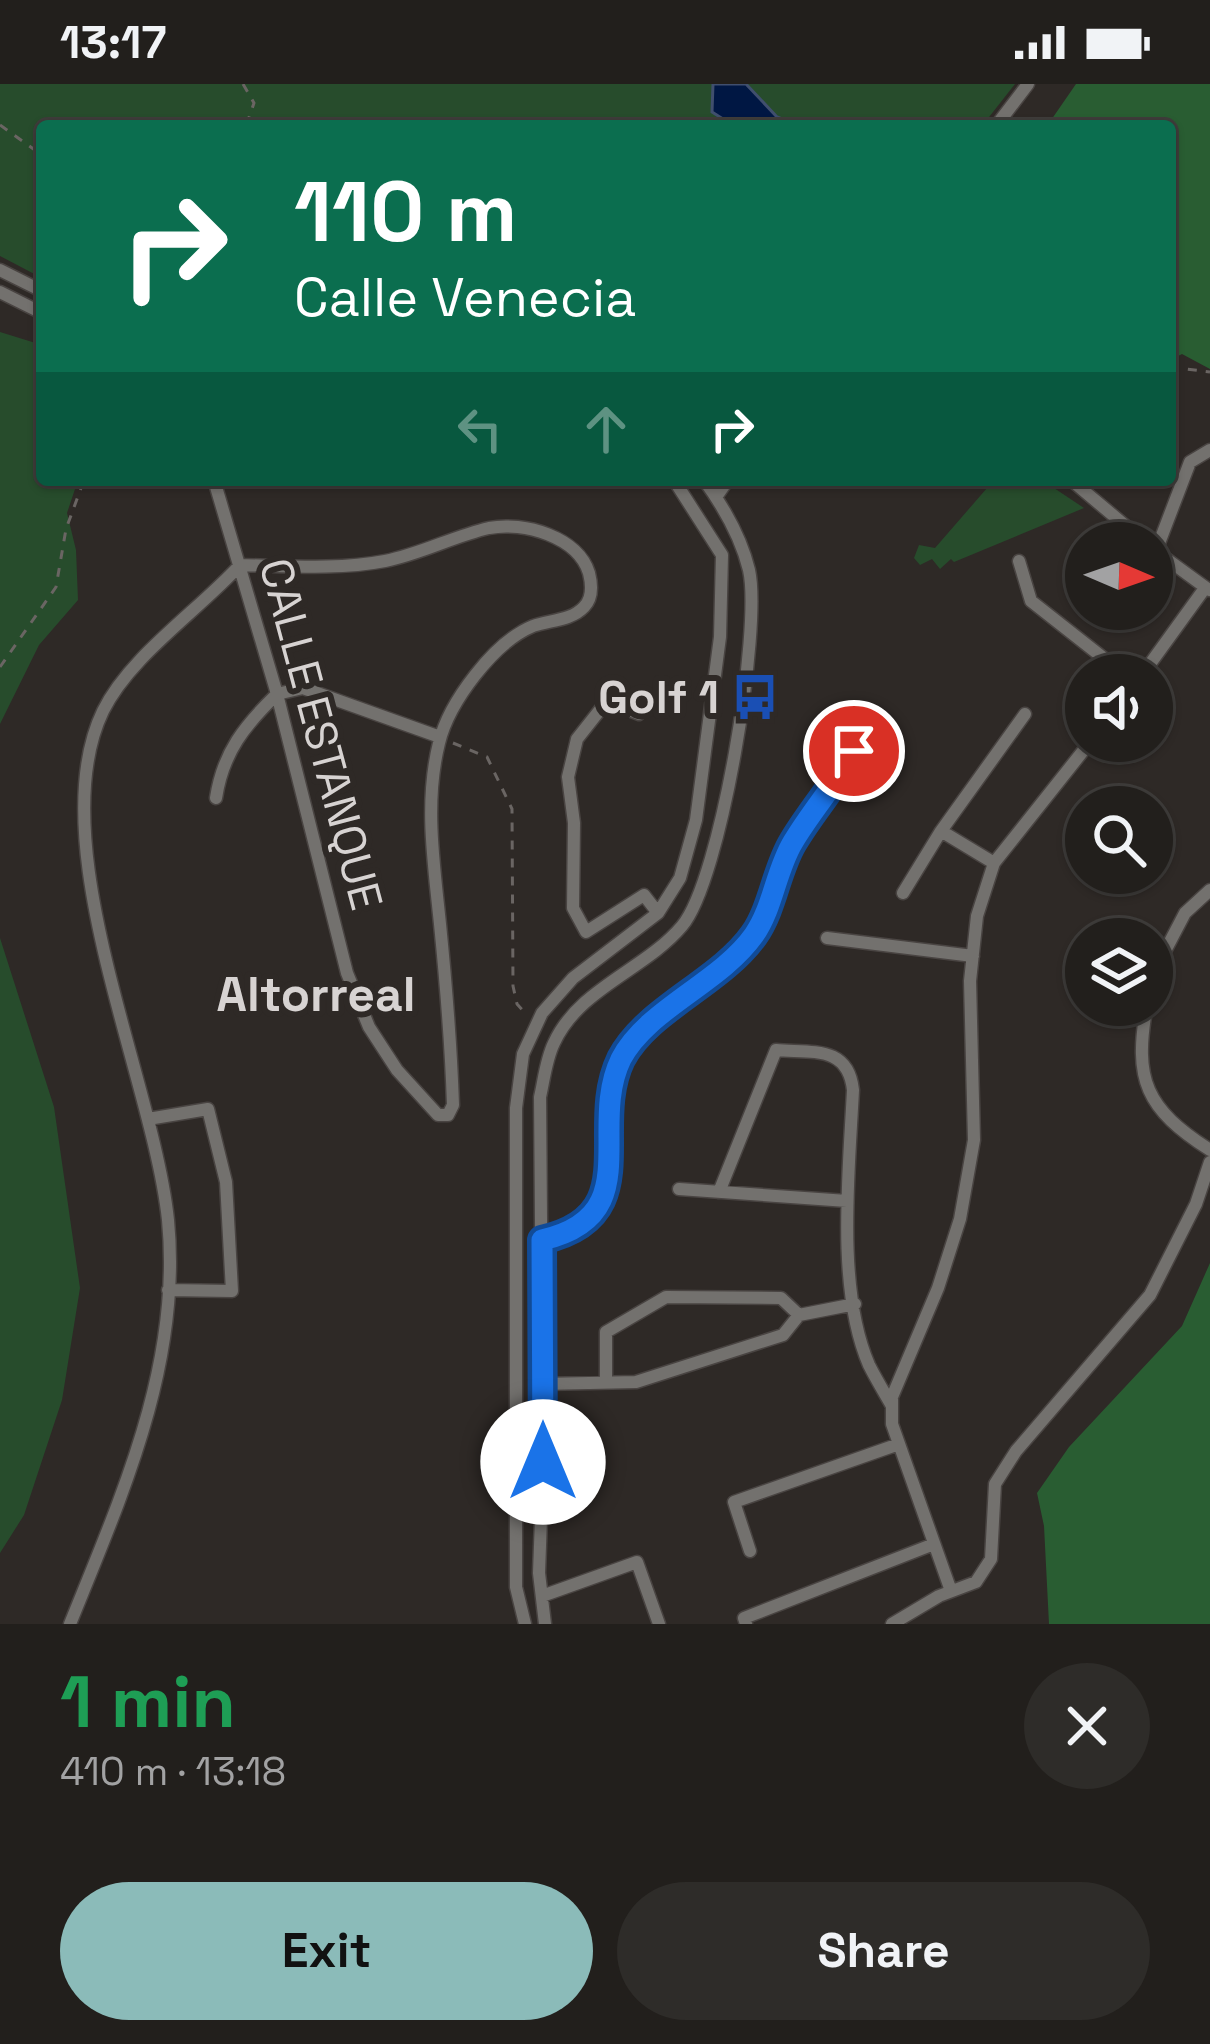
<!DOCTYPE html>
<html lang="en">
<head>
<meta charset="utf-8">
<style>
  :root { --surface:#221f1c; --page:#2e2c29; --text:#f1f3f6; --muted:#a2a2a3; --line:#3f3d3b; --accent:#8bbbb9 }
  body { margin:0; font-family:"Space Grotesk",sans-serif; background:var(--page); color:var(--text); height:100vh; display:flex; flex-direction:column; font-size:45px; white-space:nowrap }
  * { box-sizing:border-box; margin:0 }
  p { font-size:39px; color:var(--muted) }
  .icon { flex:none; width:66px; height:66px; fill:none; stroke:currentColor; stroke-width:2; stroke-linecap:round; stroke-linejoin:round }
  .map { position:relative; height:1540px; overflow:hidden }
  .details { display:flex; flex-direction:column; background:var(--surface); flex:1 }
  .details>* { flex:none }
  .hud { position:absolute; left:36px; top:36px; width:1140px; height:366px; border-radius:12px; box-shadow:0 3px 9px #0004,0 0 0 3px var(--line); background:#0b6e4f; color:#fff; overflow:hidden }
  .needle { width:78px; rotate:92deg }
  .buttons { position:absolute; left:1065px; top:438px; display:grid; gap:24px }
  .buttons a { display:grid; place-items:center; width:108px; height:108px; border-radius:50%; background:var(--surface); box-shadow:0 3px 9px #0004,0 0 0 3px var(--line); font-size:60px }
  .pin { position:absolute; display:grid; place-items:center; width:102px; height:102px; color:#fff; margin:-51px; border:6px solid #fff; border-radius:50%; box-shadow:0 3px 12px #0007 }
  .me { position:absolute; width:132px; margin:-66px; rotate:0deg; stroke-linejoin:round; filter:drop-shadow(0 0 9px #0008) }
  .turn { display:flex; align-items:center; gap:42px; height:252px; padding:0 60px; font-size:54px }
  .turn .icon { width:156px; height:156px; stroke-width:2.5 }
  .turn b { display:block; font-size:84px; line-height:102px }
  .lanes { display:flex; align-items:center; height:114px; padding:0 60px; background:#0003; justify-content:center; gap:60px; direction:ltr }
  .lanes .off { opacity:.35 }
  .round { display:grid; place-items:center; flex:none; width:126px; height:126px; border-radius:63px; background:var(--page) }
  .headline { display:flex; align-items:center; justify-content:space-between; height:204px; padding:0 60px }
  h1 { font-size:72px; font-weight:800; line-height:90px; color:#1e9e55 }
  .action { display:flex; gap:24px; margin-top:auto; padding:24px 60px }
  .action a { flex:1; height:138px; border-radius:72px; background:var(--accent); color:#111; font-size:48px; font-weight:800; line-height:138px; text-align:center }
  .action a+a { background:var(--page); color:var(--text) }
  .status { display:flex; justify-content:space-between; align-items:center; height:84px; padding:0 60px; background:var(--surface); direction:ltr }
  .status svg { height:33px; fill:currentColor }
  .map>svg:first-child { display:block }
</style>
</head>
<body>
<div class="status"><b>13:17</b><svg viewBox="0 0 49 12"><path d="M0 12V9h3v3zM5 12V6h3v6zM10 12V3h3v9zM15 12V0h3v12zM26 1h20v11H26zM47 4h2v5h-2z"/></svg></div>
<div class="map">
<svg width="1210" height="1540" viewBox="0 0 1210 1540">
  <rect width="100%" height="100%" fill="#2e2926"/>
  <path fill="#274c2c" d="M0 0H1015L982 42H651L596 35 534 42H42V194L0 172Z
    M0 248 42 261V396H78L67 429 76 466 78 516 39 561 0 640Z
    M994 396H1042L1084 424 954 478 951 475 940 485 932 475 920 481 914 474 919 461 935 464Z
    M0 854 54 1023 80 1204 62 1316 24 1431 0 1469Z"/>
  <path fill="#295d32" d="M1076 0H1210V285L1182 270 1170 276V42H1047Z
    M1210 1179V1540H1049L1044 1442 1037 1409 1069 1363 1182 1242Z"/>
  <path fill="#001743" stroke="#404f6e" stroke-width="3" d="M713 0H746L777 33 800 42H734L712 28Z"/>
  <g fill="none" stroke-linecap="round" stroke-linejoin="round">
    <defs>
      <path id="street" d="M996 42 1028 0
        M0 186 42 207
        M0 208 42 229
        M1071 396 1146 459
        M716 413 728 396
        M1153 465 1209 506
        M1156 467 1190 378 1210 366
        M1019 477 1031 517 1125 591
        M1142 591 1205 504
        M277 610 303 604 440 653
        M639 630 607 617 577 655 568 693 574 739 573 824 586 848 644 811 658 829
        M216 714C223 668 245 641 277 610
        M941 747 994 779
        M903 809 941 747 1025 630
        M827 854 973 872
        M1152 892 1185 829 1210 806
        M1147 921C1133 996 1146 1025 1210 1066
        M148 1035 208 1025 226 1098 232 1207 168 1206
        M679 1105 847 1117
        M719 1108 776 966C812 969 848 961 853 1006 849 1087 836 1205 869 1281 876 1295 884 1308 892 1322
        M541 1156C629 1137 601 1077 611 1010 623 932 713 910 755 850 773 824 776 785 793 757 816 720 849 692 858 648
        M606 1298V1248L666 1213 781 1214 799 1231
        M542 1300 636 1298 783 1251 799 1231 855 1220
        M750 1467 734 1418 899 1360
        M951 1507 892 1340V1313L938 1204 960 1135 974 1056 970 897 977 832 994 779 1091 657
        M542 1512 637 1478 659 1540
        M70 1540C122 1411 182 1279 168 1136 153 995 40 757 103 627 130 572 198 527 240 481 288 482 338 486 385 477 421 470 454 452 489 444 524 437 578 453 589 489 592 501 593 514 584 523 571 537 549 536 533 542 494 558 449 618 439 659 424 719 434 780 440 840 446 900 451 961 453 1021L448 1031H438L397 986 369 943 347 889 277 610 214 396
        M525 1540 516 1503V1024L523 970 542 929 573 894 658 829 680 794 696 736 720 553 722 471 674 396
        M545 1540 539 1489 543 1379 540 1013C544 996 546 975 554 959 579 904 645 886 682 842 721 796 762 544 749 486 741 453 723 422 704 396
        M746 1540 744 1534 934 1460
        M892 1540 939 1512 976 1498 991 1475 995 1400 1016 1367 1150 1211 1196 1120 1210 1078"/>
    </defs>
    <use href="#street" stroke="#494442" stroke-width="15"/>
    <path stroke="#6a6563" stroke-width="3" stroke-dasharray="9 9" stroke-linecap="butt" d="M243 0 254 19 246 42
      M0 41 42 71
      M1170 283 1210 288
      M0 583 56 503 66 445 84 396
      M453 659 487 673 512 725 513 902 517 920 525 929"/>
    <use href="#street" stroke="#73716e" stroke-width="12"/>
  </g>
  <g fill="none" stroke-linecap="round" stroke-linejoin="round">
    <defs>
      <path id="route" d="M543 1378 542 1156C648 1132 587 1045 621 975 647 925 720 899 754 851 773 824 776 786 793 758 812 726 836 700 854 667"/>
    </defs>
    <use href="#route" stroke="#114b97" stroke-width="30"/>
    <use href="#route" stroke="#1a73e8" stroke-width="21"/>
  </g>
  <defs>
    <symbol id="bus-bare" viewBox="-9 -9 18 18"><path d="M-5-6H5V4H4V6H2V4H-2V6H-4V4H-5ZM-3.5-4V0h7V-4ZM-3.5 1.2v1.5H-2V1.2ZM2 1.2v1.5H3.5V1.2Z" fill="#1a4fb4" stroke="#2e2926" stroke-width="2.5" paint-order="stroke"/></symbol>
  </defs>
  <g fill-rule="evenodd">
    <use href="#bus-bare" x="722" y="580" width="66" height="66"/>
  </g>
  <g text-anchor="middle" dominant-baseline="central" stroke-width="12" stroke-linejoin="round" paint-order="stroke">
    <g font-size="45" font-weight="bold" fill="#d7d3d2" stroke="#2e2926" text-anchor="end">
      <text x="719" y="613">Golf 1</text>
    </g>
    <g font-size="45" fill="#d7d3d2" stroke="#2e2926">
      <text transform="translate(321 650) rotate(75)">CALLE ESTANQUE</text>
    </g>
    <g font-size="48" font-weight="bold" fill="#d7d3d2" stroke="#2e2926">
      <text x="316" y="910">Altorreal</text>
    </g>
  </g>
</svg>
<div class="buttons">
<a><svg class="needle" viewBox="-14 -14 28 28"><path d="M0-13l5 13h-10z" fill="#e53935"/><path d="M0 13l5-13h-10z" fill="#a2a2a3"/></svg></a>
<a><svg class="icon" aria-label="sound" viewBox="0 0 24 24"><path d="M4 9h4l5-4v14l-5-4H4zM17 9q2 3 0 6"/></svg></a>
<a><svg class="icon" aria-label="search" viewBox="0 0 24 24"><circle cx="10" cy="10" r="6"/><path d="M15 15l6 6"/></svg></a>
<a><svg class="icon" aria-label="layers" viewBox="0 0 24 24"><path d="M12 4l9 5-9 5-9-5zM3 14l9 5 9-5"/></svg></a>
</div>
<div class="pin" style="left:854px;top:667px;background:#d93025"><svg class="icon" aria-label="arrive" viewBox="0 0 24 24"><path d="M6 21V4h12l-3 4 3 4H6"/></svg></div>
<svg class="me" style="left:543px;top:1378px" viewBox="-20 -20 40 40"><circle r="19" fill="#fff"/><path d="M0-13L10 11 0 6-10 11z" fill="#1a73e8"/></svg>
<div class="hud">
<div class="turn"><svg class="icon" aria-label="right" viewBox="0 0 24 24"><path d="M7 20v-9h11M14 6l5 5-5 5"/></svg><div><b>110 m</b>Calle Venecia</div></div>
<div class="lanes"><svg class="icon off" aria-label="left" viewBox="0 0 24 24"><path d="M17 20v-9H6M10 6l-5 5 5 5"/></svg><svg class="icon off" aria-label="ahead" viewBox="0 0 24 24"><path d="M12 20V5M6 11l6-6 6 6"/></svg><svg class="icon" aria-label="right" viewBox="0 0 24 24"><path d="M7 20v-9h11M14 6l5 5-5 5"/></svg></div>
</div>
</div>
<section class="details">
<div class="headline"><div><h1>1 min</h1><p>410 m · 13:18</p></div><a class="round"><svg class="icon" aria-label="close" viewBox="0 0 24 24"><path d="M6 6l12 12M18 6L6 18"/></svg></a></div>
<div class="action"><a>Exit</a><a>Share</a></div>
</section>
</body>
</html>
